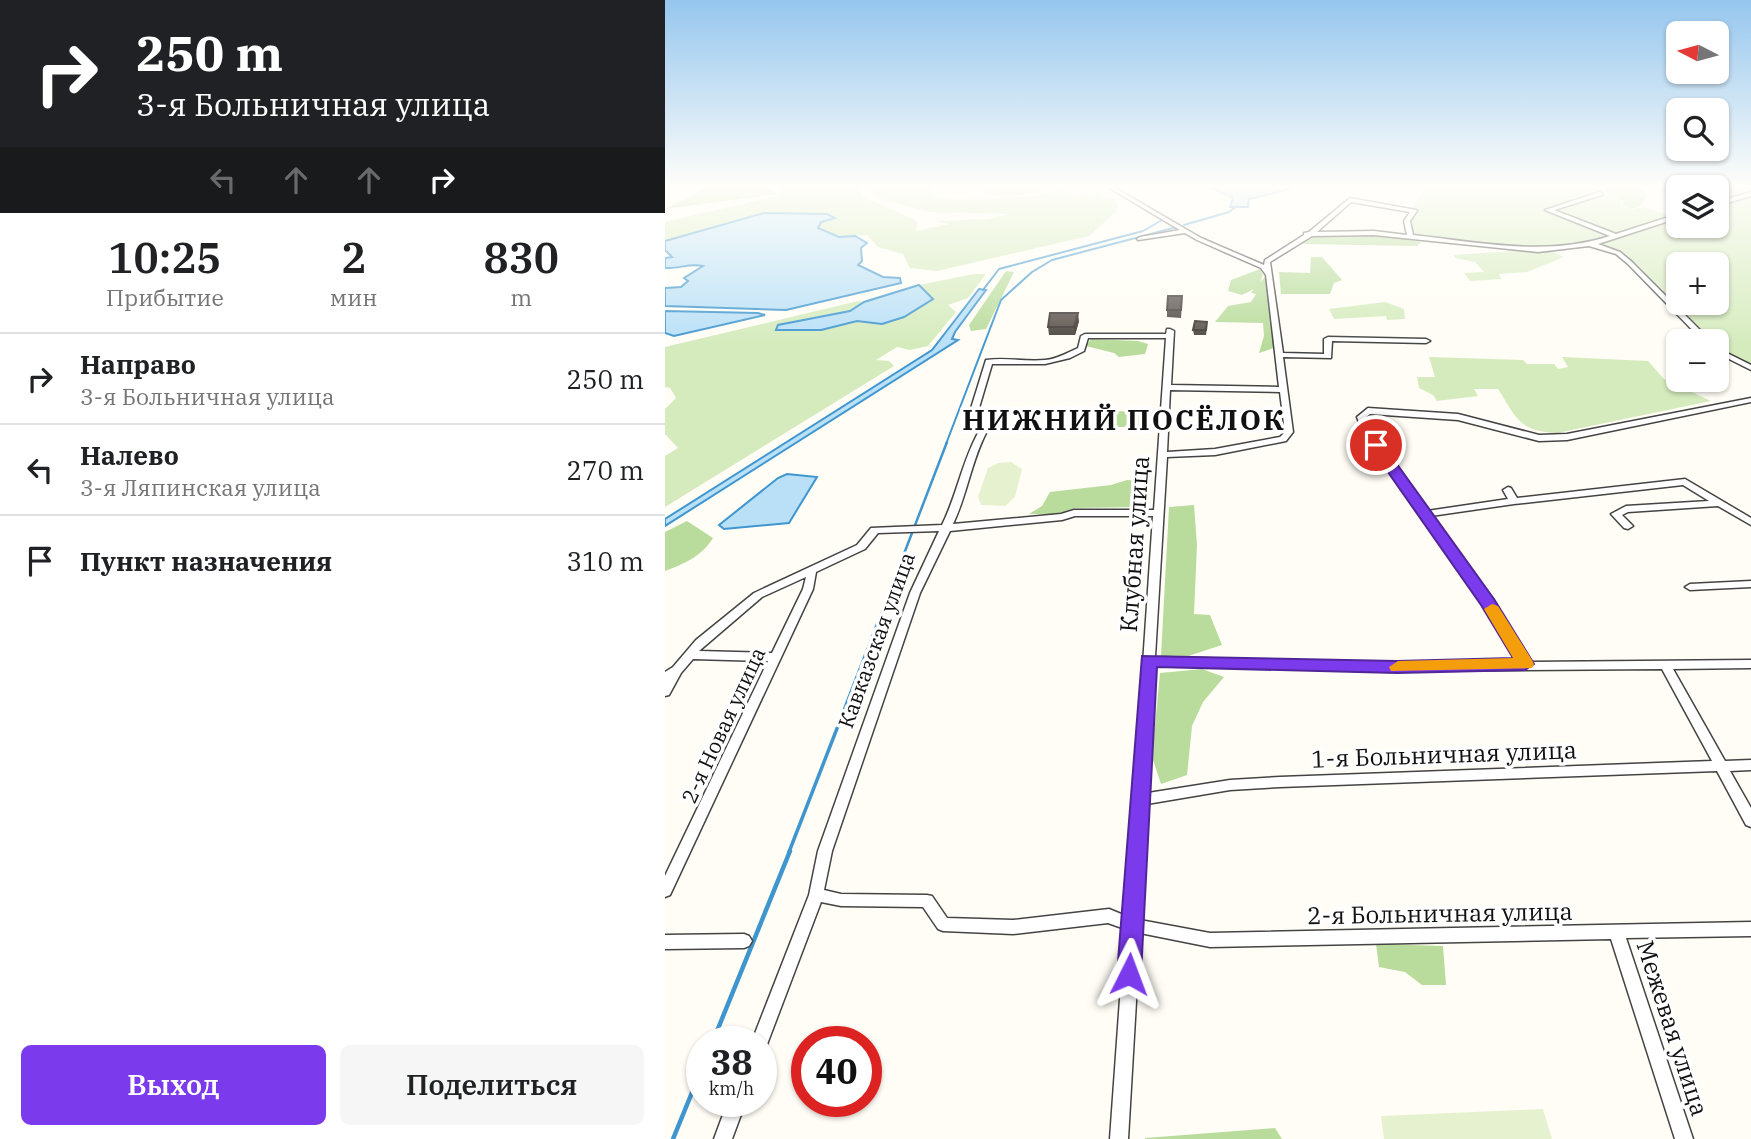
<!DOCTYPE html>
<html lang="ru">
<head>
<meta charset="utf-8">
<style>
  :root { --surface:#fff; --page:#f6f6f6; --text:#202124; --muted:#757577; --line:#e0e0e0; --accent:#7c3aed }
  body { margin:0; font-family:"IBM Plex Serif",serif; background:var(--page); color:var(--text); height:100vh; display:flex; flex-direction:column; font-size:26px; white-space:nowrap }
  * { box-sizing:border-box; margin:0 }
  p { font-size:23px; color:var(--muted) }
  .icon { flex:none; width:38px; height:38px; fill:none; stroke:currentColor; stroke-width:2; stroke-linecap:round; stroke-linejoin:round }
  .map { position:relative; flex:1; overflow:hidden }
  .drawer { display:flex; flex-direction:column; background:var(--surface); width:665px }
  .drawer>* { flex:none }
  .guide { background:#202124; color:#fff; overflow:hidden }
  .needle { width:46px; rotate:276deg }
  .tools { position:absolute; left:1001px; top:21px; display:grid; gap:14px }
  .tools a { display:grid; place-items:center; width:63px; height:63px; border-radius:10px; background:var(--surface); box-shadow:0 2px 5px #0004; font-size:35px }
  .speed { position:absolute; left:21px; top:1026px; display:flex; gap:14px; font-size:35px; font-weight:700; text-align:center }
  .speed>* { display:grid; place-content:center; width:91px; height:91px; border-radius:50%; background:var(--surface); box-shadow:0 2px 5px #0004; line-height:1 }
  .speed small { font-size:18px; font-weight:400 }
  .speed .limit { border:10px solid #d22; background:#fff; color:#111 }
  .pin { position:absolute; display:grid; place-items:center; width:60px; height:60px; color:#fff; margin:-30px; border:4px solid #fff; border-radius:50%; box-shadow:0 2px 7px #0007 }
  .me { position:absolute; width:77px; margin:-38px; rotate:3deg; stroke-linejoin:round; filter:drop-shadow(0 0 5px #0008) }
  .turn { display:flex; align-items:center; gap:24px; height:147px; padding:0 21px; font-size:32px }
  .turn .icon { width:91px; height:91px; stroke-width:2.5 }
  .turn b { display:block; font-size:49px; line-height:60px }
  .lanes { display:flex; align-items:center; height:66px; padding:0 21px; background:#0003; justify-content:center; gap:35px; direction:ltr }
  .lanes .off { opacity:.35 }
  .eta { display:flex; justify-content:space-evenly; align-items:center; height:119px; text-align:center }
  .eta b { font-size:42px; font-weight:600; line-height:49px }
  .cta { display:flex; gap:14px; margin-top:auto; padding:14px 21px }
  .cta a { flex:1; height:80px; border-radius:10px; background:var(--accent); color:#fff; font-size:28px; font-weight:600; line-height:80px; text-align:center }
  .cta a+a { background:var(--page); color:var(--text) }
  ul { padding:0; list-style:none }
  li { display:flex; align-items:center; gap:21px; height:91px; padding:0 21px; border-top:2px solid var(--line) }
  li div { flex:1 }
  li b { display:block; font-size:26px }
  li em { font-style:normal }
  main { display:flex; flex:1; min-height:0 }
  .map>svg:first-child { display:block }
</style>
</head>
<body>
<main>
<section class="drawer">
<div class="guide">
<div class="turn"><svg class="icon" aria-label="right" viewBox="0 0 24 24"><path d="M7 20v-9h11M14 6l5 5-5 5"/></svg><div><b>250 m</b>3-я Больничная улица</div></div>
<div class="lanes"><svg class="icon off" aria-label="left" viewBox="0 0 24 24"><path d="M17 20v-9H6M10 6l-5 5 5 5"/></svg><svg class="icon off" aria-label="ahead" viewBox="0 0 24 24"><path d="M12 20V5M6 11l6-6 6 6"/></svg><svg class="icon off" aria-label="ahead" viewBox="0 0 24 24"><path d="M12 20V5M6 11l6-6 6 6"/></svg><svg class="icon" aria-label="right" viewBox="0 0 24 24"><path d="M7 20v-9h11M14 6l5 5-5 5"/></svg></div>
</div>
<div class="eta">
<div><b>10:25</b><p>Прибытие</p></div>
<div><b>2</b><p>мин</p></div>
<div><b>830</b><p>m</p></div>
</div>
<ul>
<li><svg class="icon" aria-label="right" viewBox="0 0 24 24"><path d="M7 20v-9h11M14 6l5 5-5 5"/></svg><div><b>Направо</b><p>3-я Больничная улица</p></div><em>250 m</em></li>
<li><svg class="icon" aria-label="left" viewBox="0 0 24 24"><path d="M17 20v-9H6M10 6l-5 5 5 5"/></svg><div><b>Налево</b><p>3-я Ляпинская улица</p></div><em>270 m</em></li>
<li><svg class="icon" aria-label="arrive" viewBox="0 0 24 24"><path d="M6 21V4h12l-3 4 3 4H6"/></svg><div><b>Пункт назначения</b></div><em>310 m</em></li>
</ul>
<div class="cta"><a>Выход</a><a>Поделиться</a></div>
</section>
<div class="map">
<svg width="1086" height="1139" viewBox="0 0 1086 1139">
  <rect width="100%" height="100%" fill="#fffdf5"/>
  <path fill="#d5ebbd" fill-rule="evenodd" d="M114 186H195L197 196 252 221 251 231 284 224 270 221 324 219 344 214 265 212 210 198 207 186H263L273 198C316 198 356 203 398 189L411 197 428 193 451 200 453 210 424 236 272 271 245 268 238 254 213 247 202 235 174 237 152 228 162 214 99 213 0 241V222L116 195Z
    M391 186C369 196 341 198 317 192L316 187Z
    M773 186H933L940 194 958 201 955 205 966 210 977 207 1007 216C956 232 904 252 849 248 815 246 782 238 747 236L746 222 752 212 747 209C753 196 759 189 773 186Z
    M978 186H1086V365L1055 348 973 265 933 245 1013 220V226H1052V187H1013V200ZM1013 264H1052V303H1013Z
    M848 251H886L899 257 862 272 834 274 836 279 805 281 799 273 819 272 810 262 790 258 789 255Z
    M309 274H321L303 298 283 305 291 312 263 346 245 350 232 347 211 360 224 361 229 366 0 507V456L13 448 0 434V409L11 398 5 388 0 387V347L193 301 199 302 185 311 113 325 156 330 192 321 217 324 239 317 267 299 254 285Z
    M720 302 739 309 740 319 722 320 721 316 669 319 664 309Z
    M764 357 858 360 862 364H889L893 369 903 367 897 357 983 361 999 379 1046 401 892 433C854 431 852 419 833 389H809L813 396 772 401 768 395 754 388 752 377H770Z"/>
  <path fill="#b9dc9c" d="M45 186H101L113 194 0 209Z
    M937 186H974L982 195 975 206 966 209 957 205 959 201 942 194Z
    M661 235 728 237 756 242 752 246 637 244 647 236Z
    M646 257H657L677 280 669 283 665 294H616L614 272 645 273Z
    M595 269 598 275 595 282 601 276 609 348 594 353 599 336 598 323 550 322 563 306 586 302 591 294 586 293 589 289 577 295 563 291 566 280Z
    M341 271 349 272 321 329 306 331 304 325Z
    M426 339 473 341 483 344 480 354 454 357 449 353 421 346Z
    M444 411 489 412V427H448L449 421 441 414Z
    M462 480 479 481V507L410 508 392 514H364L377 506 385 492 446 485Z
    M529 505 532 545 529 614 545 615 557 645 520 657 496 656 504 507Z
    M22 521 48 538C37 556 19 564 0 571V532Z
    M537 669 559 677 538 702 527 726 522 775 496 784 487 757 495 673Z
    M711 944 778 946 781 985H757L740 972 714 967Z
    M610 1128 617 1139H480V1138Z"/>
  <path fill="#e6f2cf" d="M346 462 357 469 350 497 340 506 316 505 313 497 323 468 333 463Z
    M878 1109 887 1139H719L716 1116Z"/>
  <path fill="#b9e0f7" stroke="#3f96cf" stroke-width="2" d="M551 186H632L620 189 622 190 584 199 583 207H565L568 198 547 188Z
    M99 213 162 214 170 218 156 222 153 228 174 237 190 236 202 243 196 248 197 261 193 265 218 277 235 278 236 283 121 310 0 306V288L16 287 23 281 19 278 38 266C25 263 13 269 0 268V258L7 257 0 250V241Z
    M254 285 268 299 239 317 217 324 192 321 156 330H111L113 325 185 311 199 302Z
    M314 289 321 290 290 332 287 339 293 340 0 526V519L267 350Z
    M0 311 93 313 100 315 9 336 0 333Z
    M122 474 152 477 124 523 59 529 54 525 113 478Z"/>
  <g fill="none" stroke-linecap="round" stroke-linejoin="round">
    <path stroke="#3f96cf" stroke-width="2" d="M519 225 564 212 572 206
      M318 290 334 269 478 231 497 220
      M281 444 336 300 367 272 387 260 512 227"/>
    <path stroke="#3f96cf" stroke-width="2.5" d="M212 624 282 442"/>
    <path stroke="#3f96cf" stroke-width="3.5" d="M124 852 213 623"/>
    <path stroke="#3f96cf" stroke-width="4.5" d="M48 1041 125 851
      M8 1139 37 1068"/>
    <defs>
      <path id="minor" d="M441 186H447L536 238 599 265 600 260 639 235V233L644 232 685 198 751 210 752 211 745 221 748 235C812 242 881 257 945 236L880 210 935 192 937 193V195L889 210 951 234 1013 214V218L933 244 955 252 967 262 1046 341H1038L963 264 951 254 924 246 873 252 709 235 647 236 605 262 618 353 659 354V339L663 337 761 339 765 341 761 343 667 341 666 358 618 357 628 432 621 441 550 455 502 457 490 657 732 663 853 662 818 604 698 433 692 417 703 408 793 414 874 435 902 434 1086 398V402L902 440 874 441 793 420 705 414 700 418 706 433 762 511 843 499 838 490 843 487 846 488 852 498 1020 479 1086 518V525L1053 506 963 512 957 515 968 526 963 529 959 528 946 514 961 506 1044 501 1018 485 849 504 766 516 827 601 865 662 1086 660V668L1008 669 1060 761 1086 760V770L1065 771 1086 808V827L1081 825 1052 771 615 787 565 790 482 804 475 920 545 933 1086 922V936L961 938 1028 1139H1010L946 939 545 947 475 933 463 1139H445L460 929 443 923 348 934 278 931 273 929 258 907 176 906 156 902 101 1047 96 1049V1041H87L144 895 153 851 245 593 274 531 213 533 200 549 151 572 148 589 5 895 0 897V876L103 661 28 659 16 673 4 695 0 696V672L8 667 31 640 89 593 192 545 206 528 277 525C292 495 297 462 313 433L303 418 321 360C341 357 360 362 380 360 392 359 402 353 413 348L416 336 420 334H501L502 329H505L509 331 506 385 614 387 601 275 596 268 532 240 520 233 473 240 472 239 475 237 515 230ZM686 202 745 212 739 221 742 235 709 231 652 232ZM423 338H501L489 510H409L396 514 288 524C302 495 306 462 321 433L311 418 327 364H380L405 358 419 351ZM505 390 615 392 620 432 615 437 550 449 502 452ZM410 516H488L469 797 467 800 469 802 461 916 444 909 348 920 282 918 267 896 262 895 176 894 159 890 167 851 255 593 285 531 397 520ZM141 577 138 589 107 653 34 651 97 597ZM490 665 732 671 997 669 1047 761 615 777 565 780 483 793Z
        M1086 192V196L1052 206V202Z
        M1052 348 1086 365V370L1052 353Z
        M1086 581V587L1025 590 1020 587 1025 584Z
        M79 934 84 936 87 941 84 946 79 948 0 949V935Z
        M63 1101H81L67 1139H49Z"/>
    </defs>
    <use href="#minor" stroke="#444" stroke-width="3"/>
    <use href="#minor" fill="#fff" fill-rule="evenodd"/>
  </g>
  <path fill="#4d4742" d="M517 304 516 318 502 317V310Z
    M414 321 410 335H384L383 327Z
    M542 327 541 335H529L528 330Z"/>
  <path fill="#3f3936" d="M413 313 414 321 410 335 409 327Z"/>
  <path fill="#5a524d" stroke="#3f3936" stroke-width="2" d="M503 296H517L516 310H502Z
    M385 313H413L409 327H383Z
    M530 321 542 322 541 330H528Z"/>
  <linearGradient id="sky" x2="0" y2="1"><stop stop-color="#95c6ee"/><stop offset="0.54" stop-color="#fffefa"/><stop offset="1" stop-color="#fffefa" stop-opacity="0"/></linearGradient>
  <rect width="1086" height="345" fill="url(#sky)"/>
  <path fill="#7c3aed" stroke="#51269a" stroke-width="2" d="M706 442H716L829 599 869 664 860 670 732 673 492 667 476 974 472 981 464 985 455 981 452 974 477 656 732 661 848 658 816 605 704 445Z"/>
  <path fill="#f59e0b" d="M827 604 833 606 867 660 869 664 867 668 726 671 724 667 733 661 848 658 819 609Z"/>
  <g text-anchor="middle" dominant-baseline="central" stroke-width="7" stroke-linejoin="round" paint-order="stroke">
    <g font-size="21" fill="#111" stroke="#fff">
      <text transform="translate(211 640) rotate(-70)">Кавказская улица</text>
      <text transform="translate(58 725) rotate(-65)">2-я Новая улица</text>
    </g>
    <g font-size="24" fill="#111" stroke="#fff">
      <text transform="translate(469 544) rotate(-86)">Клубная улица</text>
      <text transform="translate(779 754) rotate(-2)">1-я Больничная улица</text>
      <text transform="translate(775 913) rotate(-1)">2-я Больничная улица</text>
      <text transform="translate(1008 1028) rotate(72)">Межевая улица</text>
    </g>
    <g font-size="28" font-weight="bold" letter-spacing="2" fill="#111" stroke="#fff">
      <text x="459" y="419">НИЖНИЙ ПОСЁЛОК</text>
    </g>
  </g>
</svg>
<div class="tools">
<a><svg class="needle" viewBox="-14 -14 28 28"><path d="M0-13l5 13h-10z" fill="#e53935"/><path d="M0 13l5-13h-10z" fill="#757577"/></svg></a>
<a><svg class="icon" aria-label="search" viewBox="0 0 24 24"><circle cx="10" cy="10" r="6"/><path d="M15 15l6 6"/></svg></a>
<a><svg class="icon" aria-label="layers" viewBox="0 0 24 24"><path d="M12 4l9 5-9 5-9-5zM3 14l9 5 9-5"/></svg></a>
<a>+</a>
<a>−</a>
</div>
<div class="speed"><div>38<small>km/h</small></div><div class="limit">40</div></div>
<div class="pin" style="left:711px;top:445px;background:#d93025"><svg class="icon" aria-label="arrive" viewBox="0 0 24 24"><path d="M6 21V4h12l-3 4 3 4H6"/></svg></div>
<svg class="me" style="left:464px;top:974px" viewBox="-20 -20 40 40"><path d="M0-17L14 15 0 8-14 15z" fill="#7c3aed" stroke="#fff" stroke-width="4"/></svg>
</div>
</main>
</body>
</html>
